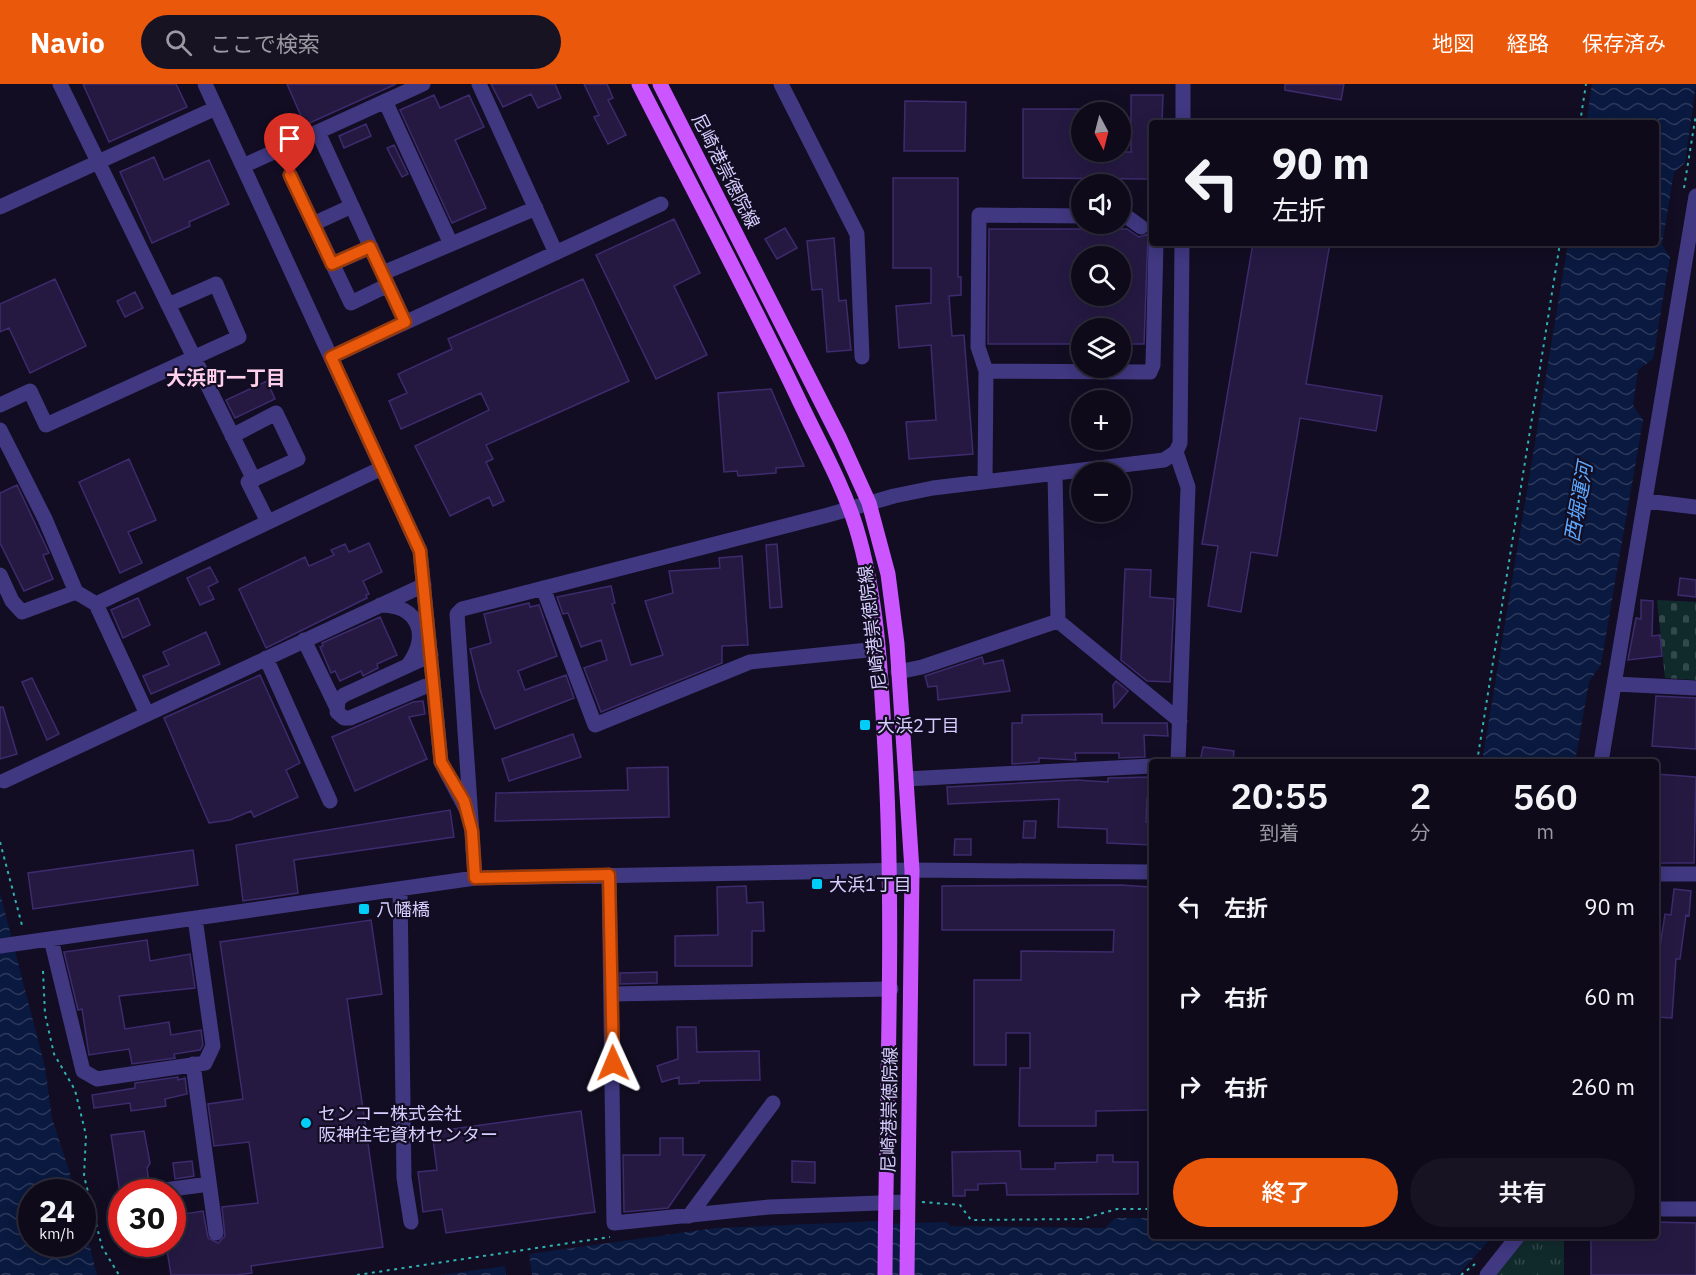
<!DOCTYPE html>
<html lang="ja">
<head>
<meta charset="utf-8">
<style>
  :root { --surface:#0e0a1a; --page:#171323; --text:#f1f3f6; --muted:#9b9aa2; --line:#2e2b39; --accent:#ea580c }
  body { margin:0; font-family:"IBM Plex Sans","Noto Sans JP",sans-serif; background:var(--page); color:var(--text); height:100vh; display:flex; flex-direction:column; font-size:22px; white-space:nowrap }
  * { box-sizing:border-box; margin:0 }
  p { font-size:20px; color:var(--muted) }
  .icon { flex:none; width:33px; height:33px; fill:none; stroke:currentColor; stroke-width:2; stroke-linecap:round; stroke-linejoin:round }
  .map { position:relative; flex:1; overflow:hidden }
  .sheet { position:absolute; left:1149px; top:675px; width:510px; height:480px; display:flex; flex-direction:column; background:var(--surface); border-radius:6px; box-shadow:0 3px 15px #0003,0 0 0 2px var(--line) }
  .sheet>* { flex:none }
  .guide { position:absolute; left:1149px; top:36px; width:510px; height:126px; border-radius:6px; box-shadow:0 3px 15px #0003,0 0 0 2px var(--line); background:#0e0a1a; color:var(--text); overflow:hidden }
  .needle { width:39px; rotate:173deg }
  .buttons { position:absolute; left:1071px; top:18px; display:grid; gap:12px }
  .buttons a { display:grid; place-items:center; width:60px; height:60px; border-radius:50%; background:var(--surface); box-shadow:0 3px 15px #0003,0 0 0 2px var(--line); font-size:30px }
  .speed { position:absolute; left:18px; top:1095px; display:flex; gap:12px; font-size:30px; font-weight:700; text-align:center }
  .speed>* { display:grid; place-content:center; width:78px; height:78px; border-radius:50%; background:var(--surface); box-shadow:0 3px 15px #0003,0 0 0 2px var(--line); line-height:1 }
  .speed small { font-size:15px; font-weight:400 }
  .speed .limit { border:9px solid #d22; background:#fff; color:#111 }
  .pin { position:absolute; display:grid; place-items:center; width:51px; height:51px; color:#fff; margin:-62px -26px; border-radius:50% 50% 50% 0; rotate:-45deg; box-shadow:0 0 6px #0007 }
  .pin .icon { rotate:45deg }
  .me { position:absolute; width:66px; margin:-33px; rotate:359deg; stroke-linejoin:round; filter:drop-shadow(0 0 4px #0008) }
  .turn { display:flex; align-items:center; gap:21px; height:126px; padding:0 24px; font-size:27px }
  .turn .icon { width:78px; height:78px; stroke-width:2.5 }
  .turn b { display:block; font-size:42px; line-height:51px }
  .eta { display:flex; justify-content:space-evenly; align-items:center; height:102px; text-align:center }
  .eta b { font-size:36px; font-weight:600; line-height:42px }
  .action { display:flex; gap:12px; margin-top:auto; padding:12px 24px }
  .action a { flex:1; height:69px; border-radius:36px; background:var(--accent); color:#fff; font-size:24px; font-weight:600; line-height:69px; text-align:center }
  .action a+a { background:var(--page); color:var(--text) }
  ul { padding:0; list-style:none }
  li { display:flex; align-items:center; gap:18px; height:90px; padding:0 24px }
  li div { flex:1 }
  li b { display:block; font-size:22px }
  li em { font-style:normal }
  header { display:flex; align-items:center; gap:36px; box-sizing:border-box; height:84px; padding:0 30px; background:var(--accent); color:#fff }
  header strong { font-size:28px }
  nav { display:flex; gap:33px; margin-inline-start:auto; font-size:21px }
  .search { width:420px; height:54px; background:var(--page); display:flex; align-items:center; gap:15px; box-sizing:border-box; padding:0 21px; border-radius:33px; color:var(--muted); font-size:22px }
  .map>svg:first-child { display:block }
</style>
</head>
<body>
<header>
<strong>Navio</strong>
<div class="search"><svg class="icon" aria-label="search" viewBox="0 0 24 24"><circle cx="10" cy="10" r="6"/><path d="M15 15l6 6"/></svg>ここで検索</div>
<nav><a>地図</a><a>経路</a><a>保存済み</a></nav>
</header>
<div class="map">
<svg width="1696" height="1191" viewBox="0 0 1696 1191">
  <defs>
    <pattern id="cemetery-stones" width="16" height="16" patternUnits="userSpaceOnUse" patternTransform="scale(1.5)"><rect width="16" height="16" fill="#102a2b"/><path d="M2 7V4a2 2 0 0 1 4 0v3zM10 15v-3a2 2 0 0 1 4 0v3z" fill="#32484b"/></pattern>
    <pattern id="park-tufts" width="24" height="20" patternUnits="userSpaceOnUse" patternTransform="scale(1.5)"><rect width="24" height="20" fill="#102a2b"/><path d="M3 7l-1-3M5 7V3M7 7l1-3M15 17l-1-3M17 17v-4M19 17l1-3" fill="none" stroke="#32484b"/></pattern>
    <pattern id="water-waves" width="16" height="10" patternUnits="userSpaceOnUse" patternTransform="scale(1.5)"><rect width="16" height="10" fill="#09193f"/><path d="M0 5q4-4 8 0t8 0" fill="none" stroke="#2c395c"/></pattern>
  </defs>
  <rect width="100%" height="100%" fill="#120d22"/>
  <path fill="url(#cemetery-stones)" d="M1657 516 1696 518V596L1665 594Z"/>
  <path fill="url(#park-tufts)" d="M1523 1152H1564V1191H1495Z"/>
  <path fill="url(#water-waves)" d="M1592 0H1696L1685 79 1674 88 1662 161 1670 173 1653 275 1638 286 1633 321 1643 336 1601 580 1589 598 1575 678H1482L1568 159H1656V39H1586Z
    M0 809 45 983 52 1034 76 1108H32V1160H82L83 1136 97 1191H0Z
    M1115 1134H1152V1152H1493L1458 1191H532L529 1170 716 1144 880 1137 881 1140 946 1138 951 1142 1105 1144Z
    M505 1182 506 1191H440Z"/>
  <path fill="#251942" stroke="#3d2b6e" stroke-width="1.5" fill-rule="evenodd" d="M83 0H176L187 23 109 58Z
    M287 0H396L305 41Z
    M491 0H555L561 14 538 24 531 10 503 23Z
    M584 0H607L613 14 608 16 626 51 608 60 594 33 599 31Z
    M1285 0H1344L1341 16 1285 6Z
    M434 11 440 24 469 11 484 43 455 56 486 124 452 139 400 26Z
    M1131 11H1163L1162 39H1152V95L1023 94V25H1082V68H1131Z
    M905 17 966 18 965 67H904Z
    M366 40 371 52 344 64 339 52Z
    M394 61 408 90 402 93 387 64Z
    M154 73 164 96 209 76 229 120 189 138 190 142 152 159 120 88Z
    M893 94H958V193H961V211L949 212 952 252 964 251 973 370 909 375 906 338 936 336 931 261 899 264 896 222 931 219V184H893Z
    M674 135 700 189 674 202 707 271 656 295 596 171Z
    M785 144 797 164 777 175 765 155Z
    M989 145H1127L1139 153 1148 150 1144 260H1120V244H1082V260H988ZM1082 172H1120V212H1082Z
    M834 154 839 217 846 216 851 266 827 268 822 205 812 206 807 157Z
    M1253 159H1330L1306 300 1382 312 1376 347 1300 334 1277 472 1251 468 1241 528 1208 522 1218 462 1202 460Z
    M55 195 86 262 30 289 9 244 0 248V220Z
    M583 195 629 297 486 361 493 375 486 378 504 417 493 422 489 413 450 432 415 362 489 326 481 309 401 345 389 317 407 309 398 290 452 265 448 255Z
    M135 208 143 224 125 233 117 217Z
    M267 297 275 315 235 334 226 316Z
    M771 305 804 382 776 384V389L738 392 737 387 724 388 718 309Z
    M129 375 156 436 128 448 142 479 120 489 79 398Z
    M17 401 49 469 43 471 53 495 24 507 0 459V409Z
    M369 459 382 488 363 497 369 510 366 511 367 514 266 564 239 505 305 473 309 482 334 471 331 466 345 460 349 468Z
    M777 460 782 523 770 524 766 461Z
    M742 472 748 561 722 562V579L601 628 584 584 607 576 601 556 581 563 568 529 563 530 557 513 611 502 615 519 612 520 631 581 663 571 645 517 673 509 669 487 720 484 719 474Z
    M210 483 218 498 208 503 214 515 200 521 187 494Z
    M1125 485 1151 486 1150 513 1174 515 1170 598 1147 597 1121 576Z
    M1680 494 1696 496V513L1678 511Z
    M138 514 150 541 123 554 111 526Z
    M1641 516 1653 517 1652 552 1660 551 1662 572 1628 576 1636 534 1641 535Z
    M529 519 530 523 539 521 557 572 518 587 525 606 566 591 574 614 495 645 480 606 470 565 491 559 484 530Z
    M380 533 397 571 377 580 378 584 363 592 361 587 340 597 335 587 331 589 320 563 323 562 322 559Z
    M206 548 220 580 151 610 143 592 169 581 163 568Z
    M982 573 984 580 1003 576 1010 607 938 616 937 602 928 603 925 592Z
    M260 591 300 679 286 686 298 713 254 733 251 727 230 736 209 739 164 634Z
    M32 594 59 650 47 656 22 598Z
    M1116 597 1128 607 1114 624 1113 601Z
    M1656 612 1696 614V665L1652 662Z
    M423 617 425 630 409 633 427 675 355 707 332 653 413 618Z
    M0 623H3L17 670 0 675Z
    M1102 630V639H1167L1168 652 1144 651 1145 673 1119 674V669H1075L1076 676 1039 674V678L1012 680V639H1022V631Z
    M573 650 581 673 509 697 502 675Z
    M1203 663 1234 667 1233 678H1200Z
    M668 683 669 733 495 737 496 709 628 706 627 684Z
    M1656 690 1696 693 1694 779H1656Z
    M1152 693V714H1147L1146 738 1152 739V761L1107 759V745L1058 743 1059 715 948 720 947 703 1076 696 1108 698V694Z
    M450 726 454 753 294 776 298 809 243 817 236 761Z
    M1024 737H1036L1035 754H1023Z
    M955 755H971V771H954Z
    M193 766 198 801 33 825 28 789Z
    M1121 801 1150 803 1152 1026 1096 1027V1042H1019L1020 984H1030V949H1006V981H974V896H1021V867L1113 868 1114 846H942V802Z
    M746 802 747 819 763 818 764 847H752V882H675V852L718 851 717 803Z
    M1674 805 1691 807 1689 832 1686 831 1680 875H1676L1672 934 1656 933V889L1665 830 1671 831Z
    M371 836 382 910 347 915 383 1163 251 1182 252 1189 236 1191H171L166 1160H172V1132L203 1127 208 1154 218 1159 225 1152 222 1123 258 1119 249 1058 214 1062 208 1020 243 1015 220 858Z
    M147 856 150 877 190 870 195 904 119 912 125 945 169 938 171 951 201 946 203 961 200 966 174 970 175 974 132 980 129 965 89 971 82 925 78 926 64 868Z
    M657 888V899L620 900V889Z
    M677 943H696L697 968 759 967 760 996 699 997V999L679 1000V993L662 998 657 982 678 975Z
    M178 993V996L185 994 187 1010 165 1015 166 1022 131 1027 130 1019 94 1024 92 1011 135 1004V999Z
    M581 1027 595 1128 446 1149 442 1125 423 1128 418 1088 437 1086 432 1048Z
    M144 1047 150 1079 147 1084 149 1098 140 1106 120 1109 111 1051Z
    M660 1054H683V1071H705L668 1124 624 1128 623 1071H660Z
    M1020 1067 1021 1085H1055V1079L1097 1078V1071H1113V1078H1138V1110L1007 1111 1006 1099 978 1100V1106H965V1112H953L952 1068Z
    M192 1077 194 1092 175 1095 173 1079Z
    M792 1077 815 1078V1099L792 1098Z
    M1656 1138 1696 1139V1191H1591V1152H1656Z"/>
  <g fill="none" stroke-linecap="round" stroke-linejoin="round">
    <path stroke="#2eb2b3" stroke-width="2" stroke-dasharray="3 4.5" stroke-linecap="butt" d="M1580 39 1586 0
      M1684 104 1696 30
      M1477 678 1560 159
      M0 758 23 845
      M43 887 45 930 54 970 75 1006 86 1051 84 1092 102 1163 119 1191
      M922 1118 960 1121 971 1136 1082 1135 1117 1125H1152
      M357 1191 610 1153
      M1461 1191 1475 1180"/>
    <path stroke="#403881" stroke-width="15" d="M60 0 254 396
      M205 0 420 467 441 678 466 725
      M479 0 556 169
      M781 0 857 150 862 273
      M385 17 451 160
      M1183 39V0
      M318 48 405 238
      M243 82 423 0
      M290 91 351 219 388 201
      M0 123 216 24
      M1120 132H1126L1141 143
      M313 140 352 122
      M332 180 371 163
      M383 189 536 124
      M331 273 661 120
      M986 287 1150 288 1153 281 1156 159
      M0 321 30 307 46 341 239 253 216 200 168 221
      M0 346 45 435 76 508 96 520 147 630
      M232 352 276 329 298 375 248 398 268 438
      M1176 368 1188 403 1178 678
      M1055 390 1058 537 1180 637
      M985 398 986 287 978 263 979 131 1082 132
      M1646 417 1696 423
      M0 491 12 517 22 528 76 508
      M543 504 595 641 750 578 878 565
      M96 520 382 384
      M380 521C418 521 431 551 408 581
      M304 556 336 622
      M431 571 344 611 338 616 337 628 344 634H350L433 599
      M266 574 330 717
      M898 588 922 583 1058 537
      M1615 600 1696 604
      M1601 678 1696 112
      M906 695 1152 682
      M4 697 424 501
      M1656 790H1696
      M609 791 614 1139 769 1123 907 1118
      M475 794 457 530 462 525 828 431 894 412 933 404 1164 376 1176 368 1180 359 1182 159
      M400 805 404 1094 411 1138
      M51 855 83 987 97 995 205 979 213 962 195 834
      M0 862 475 794 912 786 1152 788
      M612 910 891 905
      M193 980 216 1149
      M150 1108 209 1100
      M1656 1125H1696
      M689 1132 773 1019
      M1487 1191 1518 1152"/>
    <path stroke="#cb55ff" stroke-width="15" d="M639 0C692 104 747 207 797 312 817 355 842 398 856 443 878 515 881 592 885 666 895 841 886 1016 885 1191
      M660 0 840 355 869 419 888 490 897 560 912 786 907 1191"/>
  </g>
  <g fill="none" stroke-linecap="round" stroke-linejoin="round">
    <defs>
      <path id="route" d="M290 91 332 180 370 163 405 238 331 273 420 467 441 678 464 717 472 747 475 794 609 791 613 979"/>
    </defs>
    <use href="#route" stroke="#983908" stroke-width="15"/>
    <use href="#route" stroke="#ea580c" stroke-width="10"/>
  </g>
  <g fill="#00cef8" stroke="#120d22" stroke-width="2">
    <rect x="859" y="635" width="12" height="12" rx="3"/>
    <rect x="811" y="794" width="12" height="12" rx="3"/>
    <rect x="358" y="819" width="12" height="12" rx="3"/>
    <circle cx="306" cy="1039" r="6"/>
  </g>
  <g text-anchor="middle" dominant-baseline="central" stroke-width="4.5" stroke-linejoin="round" paint-order="stroke">
    <g font-size="18" fill="#d7ceff" stroke="#120d22">
      <text transform="translate(726 87) rotate(63)">尼崎港崇徳院線</text>
      <text transform="translate(872 544) rotate(-97)">尼崎港崇徳院線</text>
      <text transform="translate(889 1026) rotate(-89)">尼崎港崇徳院線</text>
    </g>
    <g font-size="18" fill="#d7ceff" stroke="#120d22" text-anchor="start">
      <text x="877" y="641">大浜2丁目</text>
      <text x="829" y="800">大浜1丁目</text>
      <text x="376" y="825">八幡橋</text>
      <text x="318" y="1029">センコー株式会社<tspan x="318" dy="21">阪神住宅資材センター</tspan></text>
    </g>
    <g font-size="20" font-weight="bold" fill="#ffd0eb" stroke="#120d22">
      <text x="226" y="293">大浜町一丁目</text>
    </g>
    <g font-size="20" font-style="italic" fill="#5ca8ff" stroke="#120d22">
      <text transform="translate(1578 418) rotate(-80)">西堀運河</text>
    </g>
  </g>
</svg>
<div class="buttons">
<a><svg class="needle" viewBox="-14 -14 28 28"><path d="M0-13l5 13h-10z" fill="#e53935"/><path d="M0 13l5-13h-10z" fill="#9b9aa2"/></svg></a>
<a><svg class="icon" aria-label="sound" viewBox="0 0 24 24"><path d="M4 9h4l5-4v14l-5-4H4zM17 9q2 3 0 6"/></svg></a>
<a><svg class="icon" aria-label="search" viewBox="0 0 24 24"><circle cx="10" cy="10" r="6"/><path d="M15 15l6 6"/></svg></a>
<a><svg class="icon" aria-label="layers" viewBox="0 0 24 24"><path d="M12 4l9 5-9 5-9-5zM3 14l9 5 9-5"/></svg></a>
<a>+</a>
<a>−</a>
</div>
<div class="speed"><div>24<small>km/h</small></div><div class="limit">30</div></div>
<div class="pin" style="left:290px;top:91px;background:#d93025"><svg class="icon" aria-label="arrive" viewBox="0 0 24 24"><path d="M6 21V4h12l-3 4 3 4H6"/></svg></div>
<svg class="me" style="left:613px;top:979px" viewBox="-20 -20 40 40"><path d="M0-17L14 15 0 8-14 15z" fill="#ea580c" stroke="#fff" stroke-width="4"/></svg>
<div class="guide">
<div class="turn"><svg class="icon" aria-label="left" viewBox="0 0 24 24"><path d="M17 20v-9H6M10 6l-5 5 5 5"/></svg><div><b>90 m</b>左折</div></div>
</div>
<section class="sheet">
<div class="eta">
<div><b>20:55</b><p>到着</p></div>
<div><b>2</b><p>分</p></div>
<div><b>560</b><p>m</p></div>
</div>
<ul>
<li><svg class="icon" aria-label="left" viewBox="0 0 24 24"><path d="M17 20v-9H6M10 6l-5 5 5 5"/></svg><div><b>左折</b></div><em>90 m</em></li>
<li><svg class="icon" aria-label="right" viewBox="0 0 24 24"><path d="M7 20v-9h11M14 6l5 5-5 5"/></svg><div><b>右折</b></div><em>60 m</em></li>
<li><svg class="icon" aria-label="right" viewBox="0 0 24 24"><path d="M7 20v-9h11M14 6l5 5-5 5"/></svg><div><b>右折</b></div><em>260 m</em></li>
</ul>
<div class="action"><a>終了</a><a>共有</a></div>
</section>
</div>
</body>
</html>
